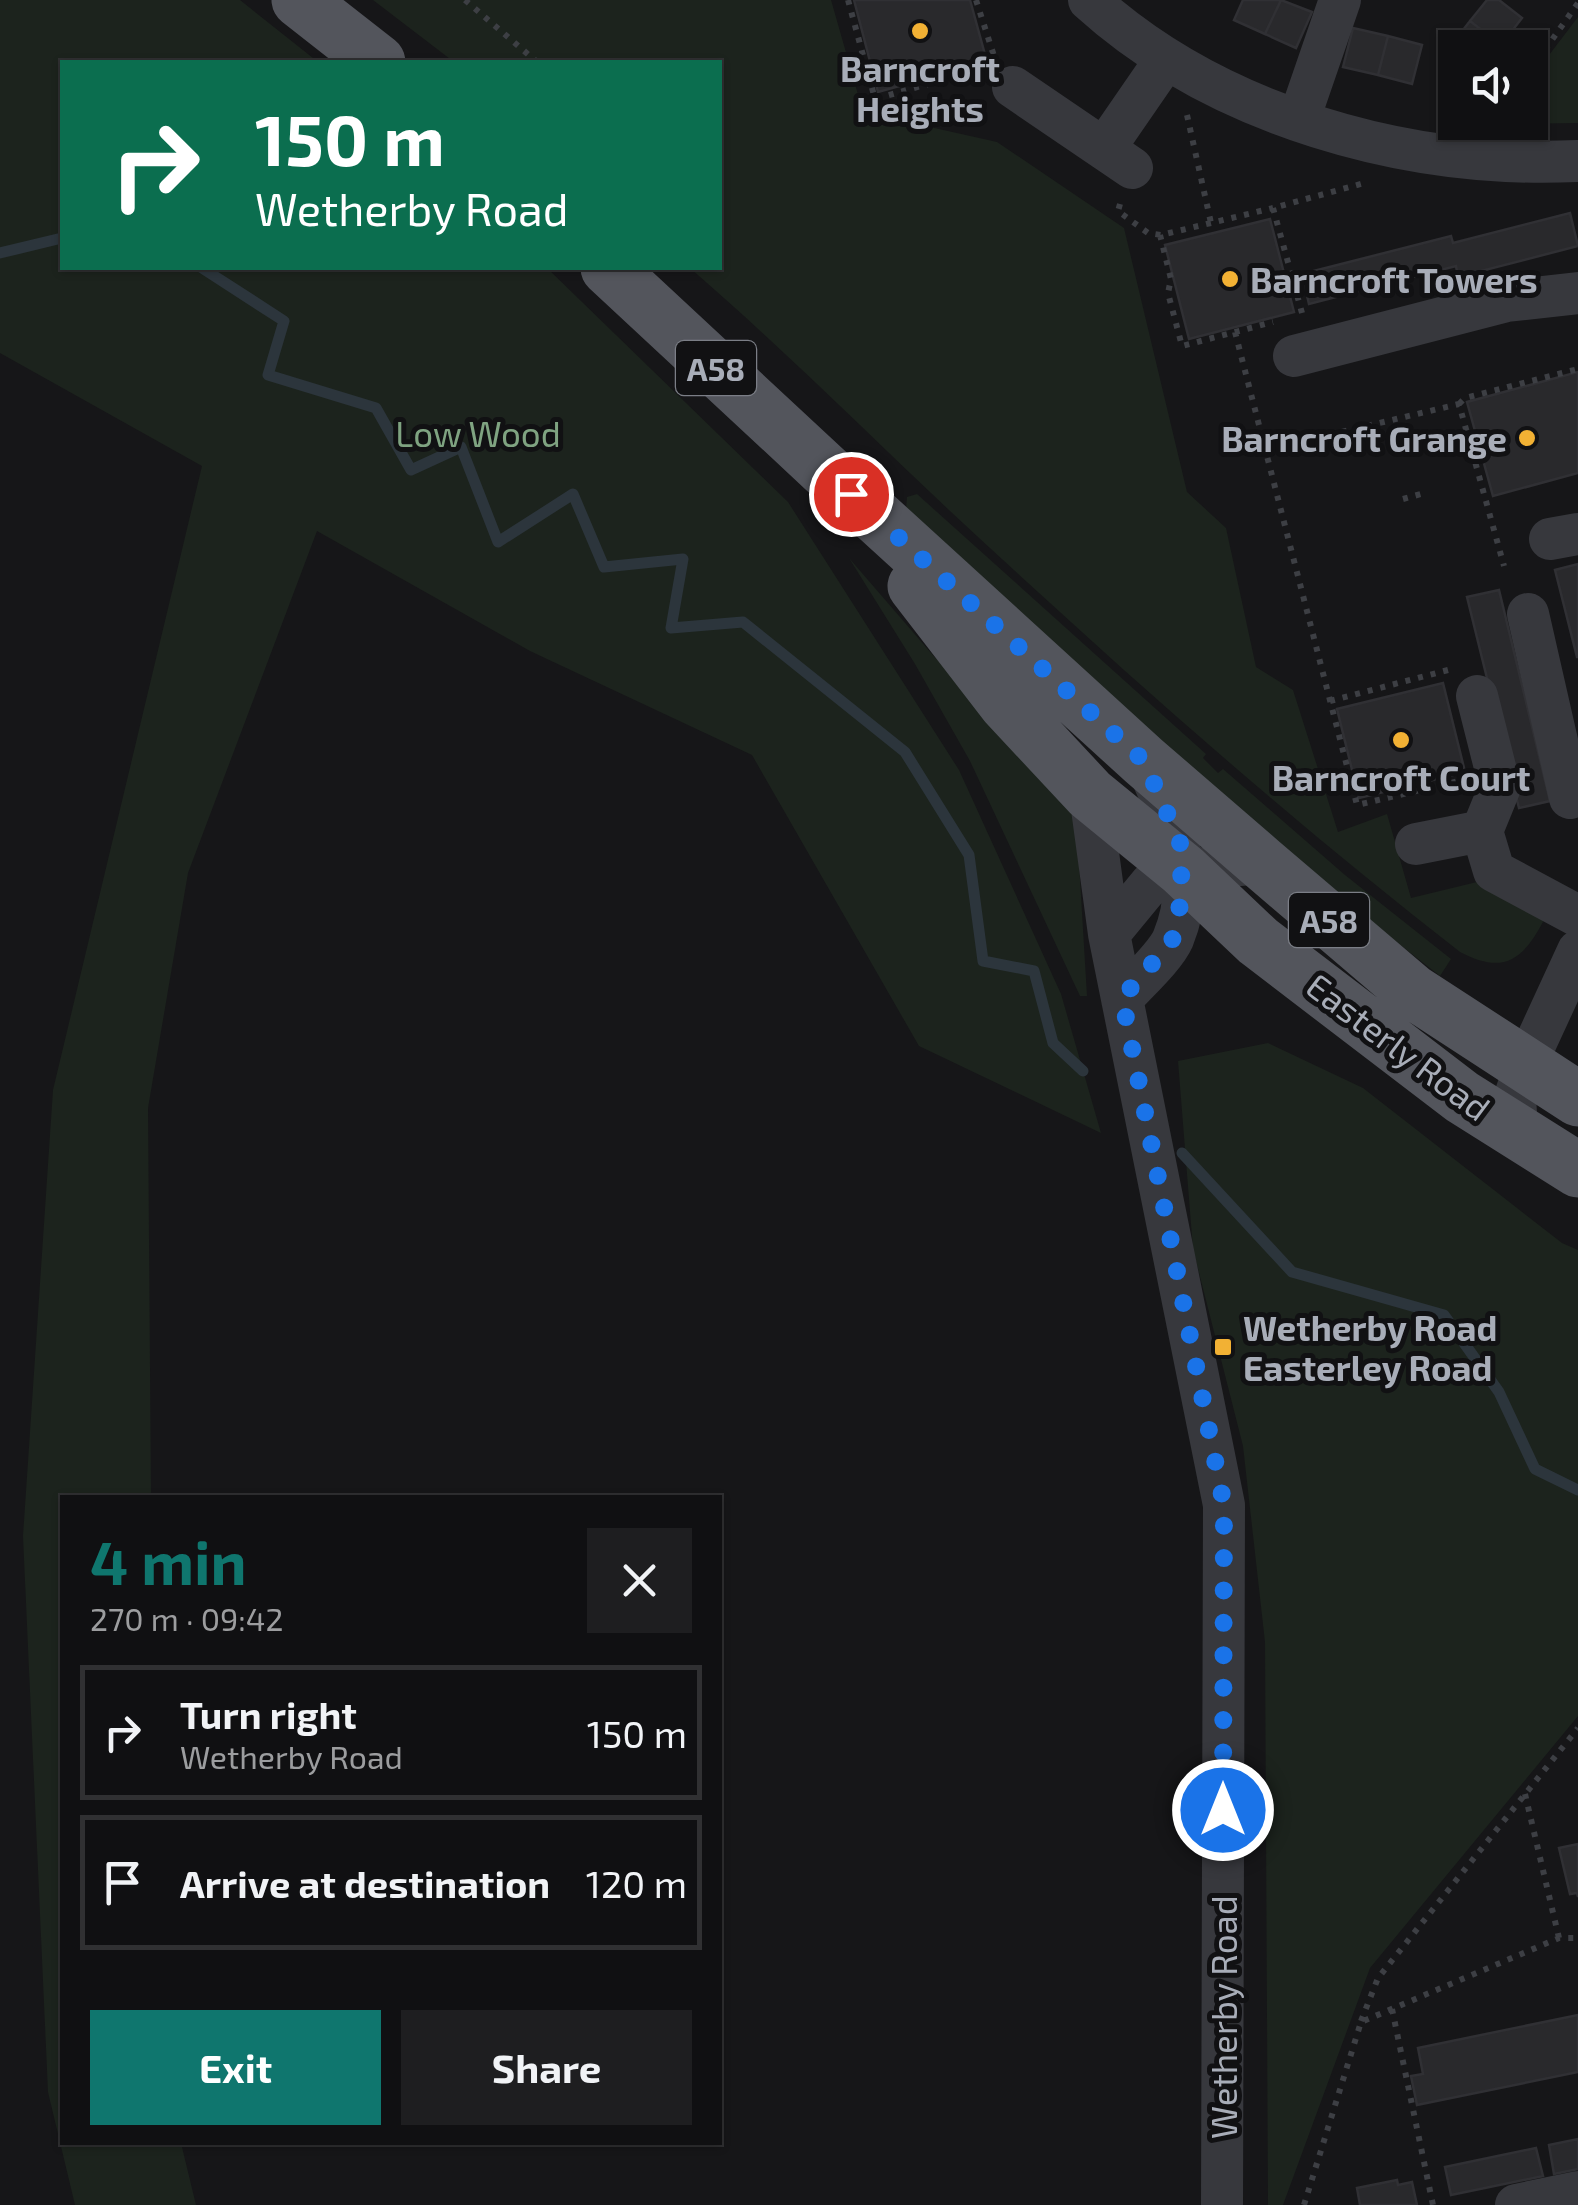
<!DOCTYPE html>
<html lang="en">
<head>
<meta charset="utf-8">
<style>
  :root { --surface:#101012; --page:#1e1e20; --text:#f1f3f6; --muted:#9c9d9f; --line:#303032; --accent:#0f766e }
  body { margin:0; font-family:"Exo 2",sans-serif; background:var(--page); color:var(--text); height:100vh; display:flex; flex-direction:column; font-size:38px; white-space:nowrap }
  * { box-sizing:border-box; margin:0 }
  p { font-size:32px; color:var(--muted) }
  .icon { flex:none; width:55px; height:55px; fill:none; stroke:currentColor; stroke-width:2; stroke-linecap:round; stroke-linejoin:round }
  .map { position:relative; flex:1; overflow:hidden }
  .details { position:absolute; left:60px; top:1495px; width:662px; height:650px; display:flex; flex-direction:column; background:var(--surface); border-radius:0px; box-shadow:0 2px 8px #0004,0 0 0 2px var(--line) }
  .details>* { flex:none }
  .guide { position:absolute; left:60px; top:60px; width:662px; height:210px; border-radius:0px; box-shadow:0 2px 8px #0004,0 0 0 2px var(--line); background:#0b6e4f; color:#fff; overflow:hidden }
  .tools { position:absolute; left:1438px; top:30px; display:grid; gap:20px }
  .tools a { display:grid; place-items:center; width:110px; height:110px; border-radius:0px; background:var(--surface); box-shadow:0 2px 8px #0004,0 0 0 2px var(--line); font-size:50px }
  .pin { position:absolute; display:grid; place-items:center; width:85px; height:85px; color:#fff; margin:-42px; border:5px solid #fff; border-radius:50%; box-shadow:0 2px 10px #0007 }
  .me { position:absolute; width:110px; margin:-55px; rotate:0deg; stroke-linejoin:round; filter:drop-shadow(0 0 8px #0008) }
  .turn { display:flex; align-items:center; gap:35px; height:210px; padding:0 30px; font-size:45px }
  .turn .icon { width:130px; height:130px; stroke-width:2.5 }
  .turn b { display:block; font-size:70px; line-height:85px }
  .round { display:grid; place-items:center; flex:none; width:105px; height:105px; border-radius:0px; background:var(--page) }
  .headline { display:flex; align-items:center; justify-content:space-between; height:170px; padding:0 30px }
  h1 { font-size:60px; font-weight:700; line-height:75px; color:var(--accent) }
  .button { display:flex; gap:20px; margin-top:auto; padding:20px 30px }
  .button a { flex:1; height:115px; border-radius:0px; background:var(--accent); color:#fff; font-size:40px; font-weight:700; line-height:115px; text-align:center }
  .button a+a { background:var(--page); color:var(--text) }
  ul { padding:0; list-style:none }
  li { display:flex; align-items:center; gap:30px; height:135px; margin:0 20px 15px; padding:0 10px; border:5px solid var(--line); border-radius:0px }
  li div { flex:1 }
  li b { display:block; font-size:38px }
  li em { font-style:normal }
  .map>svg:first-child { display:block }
</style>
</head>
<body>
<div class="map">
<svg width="1578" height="2205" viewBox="0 0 1578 2205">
  <rect width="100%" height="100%" fill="#161618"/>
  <path fill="#1c231d" d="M0 0H240L318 62H62V268H547L788 502 959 770 1061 994 1101 1133 919 1046 752 755 530 651 317 531 188 873 148 1108 151 1497 62 1498V2142L181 2143 196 2205H75L48 2092 23 1536 53 1090 202 466 0 353Z
    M373 0H831L863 112 997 142 1124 228 1187 492 1226 528 1256 667 1293 690 1338 832 1387 814 1411 898 1477 882 1544 920C1523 960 1504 975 1460 952 1282 814 1115 664 950 511 864 430 780 346 690 268H720V62H454Z
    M1578 17V123L1497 124 1530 122V80Z
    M917 494 1206 754 1203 758 1218 773 1223 769 1345 875 1451 959 1440 976 1247 825 906 510 907 497Z
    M849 558 931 653 1067 800 1077 829 1087 996H1080L970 761 915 664Z
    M1268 1043 1363 1088 1562 1243 1578 1250V1716L1370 1968 1283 2205H1268L1265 1642 1243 1446 1193 1249 1178 1061Z"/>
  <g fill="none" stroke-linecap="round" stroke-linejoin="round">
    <path stroke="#2c353c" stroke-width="11" d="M0 253 62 238
      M202 268 284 321 268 375 376 408 411 470 461 447 498 542 573 494 604 567 683 559 671 628 743 622 905 752 969 855 983 961 1034 971 1053 1043 1083 1071
      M1182 1153 1292 1272 1444 1315 1499 1392 1535 1469 1578 1490"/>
  </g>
  <path fill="#29292c" stroke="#303034" stroke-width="2.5" d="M854 0H970L987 62 878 92Z
    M1243 0H1281L1265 34 1234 20Z
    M1281 0 1312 12 1296 48 1265 34Z
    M1487 0H1499L1522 18 1501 45 1470 21Z
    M1470 21 1501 45 1499 48H1455V53L1449 48Z
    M1353 28 1388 36 1378 75 1343 67Z
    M1388 36 1422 45 1412 84 1378 75Z
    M1570 213 1578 246 1458 277 1456 266 1309 304 1302 274 1451 236 1453 243Z
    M1270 219 1294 312 1189 339 1165 245Z
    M1578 372V473L1493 496 1467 402Z
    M1578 564V657H1577L1555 570Z
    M1499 590 1550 801 1519 808 1467 597Z
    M1443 683 1465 772 1359 798 1337 709Z
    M1578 1844V1897L1577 1893 1570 1894 1559 1848Z
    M1578 2015V2072L1417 2105 1411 2076 1423 2074 1418 2048Z
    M1578 2139V2169L1554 2174 1549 2145Z
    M1536 2148 1543 2176 1451 2195 1445 2167Z
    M1397 2180 1398 2185 1412 2182 1417 2205H1360L1357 2188Z"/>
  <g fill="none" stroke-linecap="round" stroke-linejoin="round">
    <path stroke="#3d3f44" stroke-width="6" stroke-dasharray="5 8" stroke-linecap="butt" d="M465 0 537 62
      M848 0 875 99 978 70
      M976 0 994 56
      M1530 71 1578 3
      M1187 115 1211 223
      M1120 204 1118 211 1148 233 1161 235 1273 208
      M1160 235 1171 279 1168 293 1182 346 1273 322
      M1302 313 1273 208 1368 182
      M1235 332 1357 805 1459 781
      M1459 404 1465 398 1578 369
      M1266 450 1459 404 1504 566
      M1403 499 1428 492
      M1330 701 1448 670 1449 672
      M1525 1794 1559 1938
      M1392 2009 1433 2205
      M1361 2021 1378 1978 1578 1728
      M1304 2205 1361 2022 1559 1938H1578"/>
    <path stroke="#37383d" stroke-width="42" d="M1089 0C1217 116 1407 169 1578 161
      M1013 87 1132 168
      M1299 119 1340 0
      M1104 149 1166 59
      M1294 356 1507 301 1578 293
      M1550 539 1578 534
      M1528 614 1570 798
      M1477 696 1500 787 1482 831
      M1090 794 1109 934 1224 1505 1222 2205
      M1416 844 1482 831 1494 871 1578 916
      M1109 934 1151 883 1183 870 1262 863
      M1122 999C1136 983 1165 957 1173 939 1200 873 1173 825 1147 766
      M1517 1132 1515 1096 1526 1064 1578 951
      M1516 2205 1578 2192"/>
    <path stroke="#53555c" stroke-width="55" d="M299 0 378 62
      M608 268 824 469 1144 761 1262 863 1412 991 1578 1099
      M915 586 1006 704 1090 794 1183 870 1258 941 1462 1097 1578 1170"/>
  </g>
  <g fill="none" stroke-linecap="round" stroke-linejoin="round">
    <path stroke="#1a73e8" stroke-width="18" stroke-dasharray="0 32.4" d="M851 494 1144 761 1180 842 1182 896 1172 941 1122 998 1224 1505 1223 1810"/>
  </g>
  <g fill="#f2b134" stroke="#111113" stroke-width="4">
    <circle cx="920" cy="31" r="10"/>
    <circle cx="1230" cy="279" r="10"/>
    <circle cx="1527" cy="438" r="10"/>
    <circle cx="1401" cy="740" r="10"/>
    <rect x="1213" y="1337" width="20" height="20" rx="5"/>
  </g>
  <g text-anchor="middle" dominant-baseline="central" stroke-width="10" stroke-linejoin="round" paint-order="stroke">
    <g fill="#111113" stroke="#7b7e86" stroke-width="2.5">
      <rect x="676" y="341" width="80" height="54" rx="8"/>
      <rect x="1289" y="893" width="80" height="54" rx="8"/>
    </g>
    <g font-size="32" font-weight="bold" fill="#a8adb8">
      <text x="716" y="368">A58</text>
      <text x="1329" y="920">A58</text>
    </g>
    <g font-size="35" font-weight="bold" fill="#a8adb8" stroke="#111113">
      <text x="920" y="68">Barncroft<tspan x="920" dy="40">Heights</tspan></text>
      <text x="1250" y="279" text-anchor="start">Barncroft Towers</text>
      <text x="1507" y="438" text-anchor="end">Barncroft Grange</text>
      <text x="1401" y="777">Barncroft Court</text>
      <text x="1243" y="1327" text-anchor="start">Wetherby Road<tspan x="1243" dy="40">Easterley Road</tspan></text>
    </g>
    <g font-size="35" fill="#7fa381" stroke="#111113">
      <text x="478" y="433">Low Wood</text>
    </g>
    <g font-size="35" fill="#a8adb8" stroke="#111113">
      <text transform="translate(1399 1046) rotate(37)">Easterly Road</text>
      <text transform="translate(1223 2017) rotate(-90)">Wetherby Road</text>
    </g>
  </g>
</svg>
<div class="tools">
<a><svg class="icon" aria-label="sound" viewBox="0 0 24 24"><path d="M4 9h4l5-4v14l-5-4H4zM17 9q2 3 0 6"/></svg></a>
</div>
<div class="pin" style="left:851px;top:494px;background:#d93025"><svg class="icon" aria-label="arrive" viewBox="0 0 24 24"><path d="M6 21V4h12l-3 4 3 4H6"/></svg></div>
<svg class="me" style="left:1223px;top:1810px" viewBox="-20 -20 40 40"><circle r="17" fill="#1a73e8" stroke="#fff" stroke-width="3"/><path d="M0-11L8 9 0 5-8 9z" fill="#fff"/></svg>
<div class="guide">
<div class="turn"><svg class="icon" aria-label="right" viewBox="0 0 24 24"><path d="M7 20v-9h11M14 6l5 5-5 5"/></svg><div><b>150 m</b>Wetherby Road</div></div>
</div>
<section class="details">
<div class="headline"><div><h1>4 min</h1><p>270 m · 09:42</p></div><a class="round"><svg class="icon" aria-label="close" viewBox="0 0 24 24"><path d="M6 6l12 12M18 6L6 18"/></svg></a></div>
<ul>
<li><svg class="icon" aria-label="right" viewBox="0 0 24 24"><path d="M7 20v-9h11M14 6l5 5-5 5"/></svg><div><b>Turn right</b><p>Wetherby Road</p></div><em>150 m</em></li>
<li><svg class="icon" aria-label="arrive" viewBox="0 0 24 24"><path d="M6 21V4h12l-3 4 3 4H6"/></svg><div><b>Arrive at destination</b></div><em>120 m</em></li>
</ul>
<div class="button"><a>Exit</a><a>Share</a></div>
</section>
</div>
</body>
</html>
